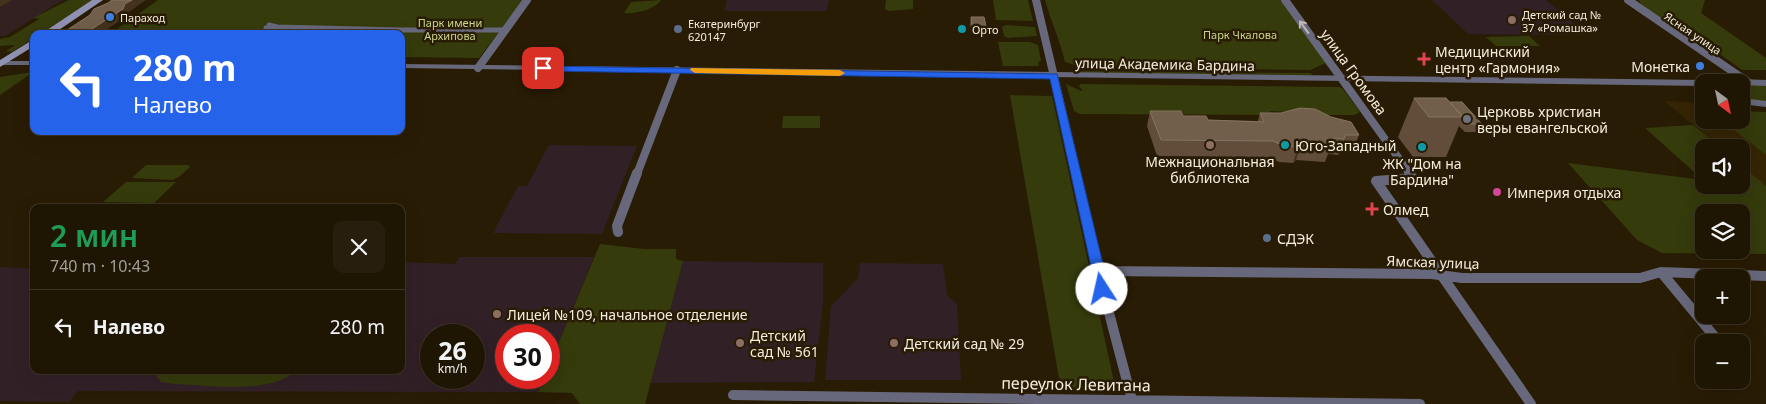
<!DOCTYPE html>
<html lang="ru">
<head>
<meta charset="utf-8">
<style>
  :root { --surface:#1f1503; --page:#271e0d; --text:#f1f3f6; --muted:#a19f9a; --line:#3c3425 }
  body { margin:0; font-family:"Noto Sans",sans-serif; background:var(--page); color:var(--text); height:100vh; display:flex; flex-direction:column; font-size:19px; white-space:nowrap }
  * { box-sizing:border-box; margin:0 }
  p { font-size:16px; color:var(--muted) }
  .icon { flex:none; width:28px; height:28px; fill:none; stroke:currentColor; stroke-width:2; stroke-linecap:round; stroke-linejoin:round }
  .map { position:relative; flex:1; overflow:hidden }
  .details { position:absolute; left:30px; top:204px; width:375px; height:170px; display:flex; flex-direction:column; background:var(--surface); border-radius:10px; box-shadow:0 5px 20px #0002,0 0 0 1px var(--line) }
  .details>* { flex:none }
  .banner { position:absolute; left:30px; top:30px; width:375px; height:105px; border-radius:10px; box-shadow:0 5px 20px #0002,0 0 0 1px var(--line); background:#2563eb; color:#fff; overflow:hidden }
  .needle { width:32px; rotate:147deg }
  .tools { position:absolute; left:1695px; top:74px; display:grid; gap:10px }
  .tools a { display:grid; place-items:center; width:55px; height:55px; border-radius:10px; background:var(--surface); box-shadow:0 5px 20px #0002,0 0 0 1px var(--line); font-size:25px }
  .speed { position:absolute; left:420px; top:324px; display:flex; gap:10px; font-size:25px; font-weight:700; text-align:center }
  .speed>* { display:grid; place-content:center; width:65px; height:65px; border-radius:50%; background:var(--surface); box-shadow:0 5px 20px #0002,0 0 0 1px var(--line); line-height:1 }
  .speed small { font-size:12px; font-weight:400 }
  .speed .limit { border:8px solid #d22; background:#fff; color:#111 }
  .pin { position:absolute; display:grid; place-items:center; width:42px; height:42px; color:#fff; margin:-21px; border-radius:10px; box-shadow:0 2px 8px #0006 }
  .me { position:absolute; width:55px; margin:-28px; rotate:350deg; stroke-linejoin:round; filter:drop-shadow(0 0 4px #0008) }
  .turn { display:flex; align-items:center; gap:18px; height:105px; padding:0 20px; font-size:22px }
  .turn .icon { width:65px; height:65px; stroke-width:2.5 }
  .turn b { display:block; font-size:35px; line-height:42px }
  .round { display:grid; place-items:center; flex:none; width:52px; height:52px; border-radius:10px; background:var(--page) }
  .headline { display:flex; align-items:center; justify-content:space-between; height:85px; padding:0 20px }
  h1 { font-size:30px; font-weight:600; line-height:38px; color:#1e9e55 }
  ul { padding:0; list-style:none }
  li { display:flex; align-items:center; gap:15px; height:75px; padding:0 20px; border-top:1px solid var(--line) }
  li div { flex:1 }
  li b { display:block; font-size:19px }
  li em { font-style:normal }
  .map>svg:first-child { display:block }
</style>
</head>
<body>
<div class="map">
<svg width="1766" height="404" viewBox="0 0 1766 404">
  <rect width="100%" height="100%" fill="#291c04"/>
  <path fill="#332021" d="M0 0H63L5 36H0Z"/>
  <path fill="#352504" d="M1664 101 1691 102 1704 108V120H1721L1766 155V186L1741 165V148L1720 147Z"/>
  <path fill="#322027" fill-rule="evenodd" d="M727 0H829L827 11H724Z
    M1432 0H1546L1588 35 1468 34Z
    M549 145 637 146 602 234 493 233 518 186H527Z
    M459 257H594L549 366V335H506V378H544L538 392 78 391 69 402 0 401V267L34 269V370H401V262L455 264ZM431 335H474V378H431Z
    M683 261 823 263V304L814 382 650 383Z
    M860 263 943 264 947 295 957 304 961 380H825L831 306 858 278Z"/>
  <path fill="#353b0b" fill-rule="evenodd" d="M69 0H92L41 34H34V38L12 52 6 51 15 45 0 46V39L10 37 39 19 33 18Z
    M158 0H523L479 58 401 57V34H110Z
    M661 0C654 10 636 14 624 13L631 2Z
    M886 0H913V9L889 11 885 9Z
    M993 0H1028L1033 21 996 20Z
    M1045 0H1280L1326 63 1310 70 1081 67 1065 62C1060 40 1051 22 1045 0Z
    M1639 0H1705L1701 13 1766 58V70H1742L1710 47 1696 45 1641 4Z
    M1006 25 1035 27 1037 36 1008 38 1004 36 1002 27Z
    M1529 36 1540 46H1496L1486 37Z
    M998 42H1030L1038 45 1041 61 1038 62 1039 66H1003Z
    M1081 71 1311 73 1312 75 1081 73Z
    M26 73H32L0 95V77Z
    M1066 84 1081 91 1083 90 1079 87 1080 84 1339 87 1343 89 1360 112 1354 115H1305L1289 112 1270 111 1272 115 1080 114 1074 111Z
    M1741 85H1766V102L1741 99Z
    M1010 95 1052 96 1116 391 1061 390Z
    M1741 111 1766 112V155L1721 120H1741Z
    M783 116H820V128H782Z
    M1693 125 1720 147 1704 148V185H1741V165L1766 186V254L1662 253 1637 240 1568 163 1703 180 1645 128ZM1704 212H1741V250H1704Z
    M146 165H188L190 167 179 177 172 180 132 178Z
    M126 182H176L154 203 103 202Z
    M600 244 644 249H676V259L683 261 645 404H580L572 393 538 392 544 378H549V366Z
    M156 370H297C272 395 208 385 174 384L161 382 157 377Z"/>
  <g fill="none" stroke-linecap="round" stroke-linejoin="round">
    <path stroke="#68687c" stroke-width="5" d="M277 27 402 30
      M266 28 277 27 269 25
      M402 30H506"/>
    <path stroke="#68687c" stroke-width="8" d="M1036 0 1077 174
      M1285 0 1410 174
      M1628 0 1748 82
      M478 68 527 0
      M637 174 677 70"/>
    <path stroke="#68687c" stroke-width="10" d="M1076 173 1098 271 1133 404
      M1409 173 1413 178 1376 181 1531 404
      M618 232 617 226 637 173
      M1098 271 1432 274 1462 278H1640L1661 272 1766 276
      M1661 272 1719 342
      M733 395 1420 404"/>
    <path fill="#68687c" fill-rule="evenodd" d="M0 61H34V65H0Z
      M401 64 1704 80 1708 82H1704V86L401 68Z
      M1739 79 1766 80V86L1741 85V82H1735Z
      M1741 98 1766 101V107L1741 104Z"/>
    <path fill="#9192b2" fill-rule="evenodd" d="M92 0H103L53 34H41Z
      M34 39V46L0 67V60Z"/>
  </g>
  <path fill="#614d39" d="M971 17 986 26 985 33H972L970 24Z
    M1414 98 1450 102 1482 124 1478 132H1465L1459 126 1446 157H1413L1398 137Z
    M1150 111 1208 120 1258 121 1260 113 1359 135 1353 151H1340L1339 155 1328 154 1325 162 1296 160 1293 163 1279 162 1269 157 1157 156 1147 126Z"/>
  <path fill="#44321d" d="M0 0H12L0 7Z
    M132 0H146L129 12 127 16 100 34H84Z
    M1301 144 1296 160 1293 163 1298 147Z"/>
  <path fill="#715e4b" stroke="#867562" d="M112 0H132L125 4 123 9 84 34H61L90 15 94 9 108 3Z
    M971 17H984L986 26 972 25Z
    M1414 98H1446L1463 117H1429Z
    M1450 102H1462L1482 124H1468Z
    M1300 108 1315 109 1331 117 1351 122 1359 135H1345L1344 139 1333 138 1331 146 1301 144 1298 147 1284 146 1273 141 1161 140 1150 111H1181L1183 116H1206L1208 120 1264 122 1260 113H1281Z"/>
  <defs><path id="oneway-shaft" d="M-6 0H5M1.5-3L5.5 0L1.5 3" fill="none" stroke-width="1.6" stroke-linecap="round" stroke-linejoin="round" transform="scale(1.25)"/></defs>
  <use stroke="#bdb8b7" href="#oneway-shaft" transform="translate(1304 27) rotate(-126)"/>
  <path fill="#2563eb" stroke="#184099" d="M540 66 1057 74 1109 289 1102 294 1096 289 1050 79 543 71 538 68Z"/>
  <path fill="#f59e0b" d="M691 68 840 70 845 73 840 76 695 73 690 70Z"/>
  <g fill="#3f7fe0" stroke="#291c04" stroke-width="2">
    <circle cx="110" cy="17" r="5"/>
    <circle cx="1700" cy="66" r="5"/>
  </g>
  <g fill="#8d6e63" stroke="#291c04" stroke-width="2">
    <circle cx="1512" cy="20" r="5"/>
    <circle cx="1210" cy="145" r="5"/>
    <circle cx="497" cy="314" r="5"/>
    <circle cx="740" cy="343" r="5"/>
    <circle cx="894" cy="343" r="5"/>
  </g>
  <g fill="#5c6f8a" stroke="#291c04" stroke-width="2">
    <circle cx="678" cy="29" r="5"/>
    <circle cx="1267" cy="238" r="5"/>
  </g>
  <g fill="#0f9aa8" stroke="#291c04" stroke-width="2">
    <circle cx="962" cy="29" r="5"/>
    <circle cx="1285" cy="145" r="5"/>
    <circle cx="1422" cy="147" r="5"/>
  </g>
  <g fill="#e0444e" stroke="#291c04" stroke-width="2">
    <path d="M1421.5 51.5h5v5h5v5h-5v5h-5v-5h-5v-5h5z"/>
    <path d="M1369.5 201.5h5v5h5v5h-5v5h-5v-5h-5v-5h5z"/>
  </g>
  <circle fill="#6b7280" stroke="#291c04" stroke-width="2" cx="1467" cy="119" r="5"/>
  <circle fill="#d1479c" stroke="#291c04" stroke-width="2" cx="1497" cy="192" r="5"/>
  <g text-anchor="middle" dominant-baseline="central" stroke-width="5" stroke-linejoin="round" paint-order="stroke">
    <g font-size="11" fill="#f5edde" stroke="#291c04" text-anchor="start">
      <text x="1522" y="14">Детский сад №<tspan x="1522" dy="13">37 «Ромашка»</tspan></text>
      <text x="120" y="17">Параход</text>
      <text x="688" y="23">Екатеринбург<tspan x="688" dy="13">620147</tspan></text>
      <text x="972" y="29">Орто</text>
    </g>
    <g font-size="11" fill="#c9d689" stroke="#291c04">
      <text x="450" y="22">Парк имени<tspan x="450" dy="13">Архипова</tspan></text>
      <text x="1240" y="34">Парк Чкалова</text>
    </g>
    <g font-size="11" fill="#f5edde" stroke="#291c04">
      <text transform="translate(1693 33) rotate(34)">Ясная улица</text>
    </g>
    <g font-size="14" fill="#f5edde" stroke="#291c04" text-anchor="start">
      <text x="1435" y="51">Медицинский<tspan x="1435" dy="16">центр «Гармония»</tspan></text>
      <text x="1690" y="66" text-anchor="end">Монетка</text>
      <text x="1477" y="111">Церковь христиан<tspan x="1477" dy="16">веры евангельской</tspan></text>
      <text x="1295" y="145">Юго-Западный</text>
      <text x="1210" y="161" text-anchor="middle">Межнациональная<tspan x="1210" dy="16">библиотека</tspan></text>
      <text x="1422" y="163" text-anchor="middle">ЖК "Дом на<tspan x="1422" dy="16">Бардина"</tspan></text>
      <text x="1507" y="192">Империя отдыха</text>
      <text x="1383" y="209">Олмед</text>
      <text x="1277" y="238">СДЭК</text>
      <text x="507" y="314">Лицей №109, начальное отделение</text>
      <text x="750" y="335">Детский<tspan x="750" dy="16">сад № 561</tspan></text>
      <text x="904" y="343">Детский сад № 29</text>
    </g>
    <g font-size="14" fill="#f5edde" stroke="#291c04">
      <text transform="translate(1165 64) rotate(1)">улица Академика Бардина</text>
      <text transform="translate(1354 72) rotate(54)">улица Громова</text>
      <text transform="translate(1433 262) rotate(2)">Ямская улица</text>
    </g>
    <g font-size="16" fill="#f5edde" stroke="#291c04">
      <text transform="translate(1076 384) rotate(1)">переулок Левитана</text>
    </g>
  </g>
</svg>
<div class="tools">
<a><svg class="needle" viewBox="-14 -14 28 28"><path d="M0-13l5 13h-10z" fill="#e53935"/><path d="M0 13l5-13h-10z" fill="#a19f9a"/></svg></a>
<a><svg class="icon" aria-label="sound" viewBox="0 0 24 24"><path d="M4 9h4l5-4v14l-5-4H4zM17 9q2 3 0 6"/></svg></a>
<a><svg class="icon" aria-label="layers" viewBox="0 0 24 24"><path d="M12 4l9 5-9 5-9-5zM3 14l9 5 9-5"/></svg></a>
<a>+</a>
<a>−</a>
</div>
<div class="speed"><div>26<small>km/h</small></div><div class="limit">30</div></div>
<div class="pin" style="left:543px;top:68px;background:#d93025"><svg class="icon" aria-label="arrive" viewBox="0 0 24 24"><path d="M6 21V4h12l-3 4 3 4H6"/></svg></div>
<svg class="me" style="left:1102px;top:289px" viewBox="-20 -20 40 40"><circle r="19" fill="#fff"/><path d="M0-13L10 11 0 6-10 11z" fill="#2563eb"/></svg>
<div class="banner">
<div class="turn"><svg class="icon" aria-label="left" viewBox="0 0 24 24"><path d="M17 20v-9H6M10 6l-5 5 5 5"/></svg><div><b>280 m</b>Налево</div></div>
</div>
<section class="details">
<div class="headline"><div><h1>2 мин</h1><p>740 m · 10:43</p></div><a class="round"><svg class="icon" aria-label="close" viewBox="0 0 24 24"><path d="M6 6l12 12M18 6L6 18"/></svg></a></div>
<ul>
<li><svg class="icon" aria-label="left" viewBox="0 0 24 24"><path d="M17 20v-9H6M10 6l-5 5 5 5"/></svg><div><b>Налево</b></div><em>280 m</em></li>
</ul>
</section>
</div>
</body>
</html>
